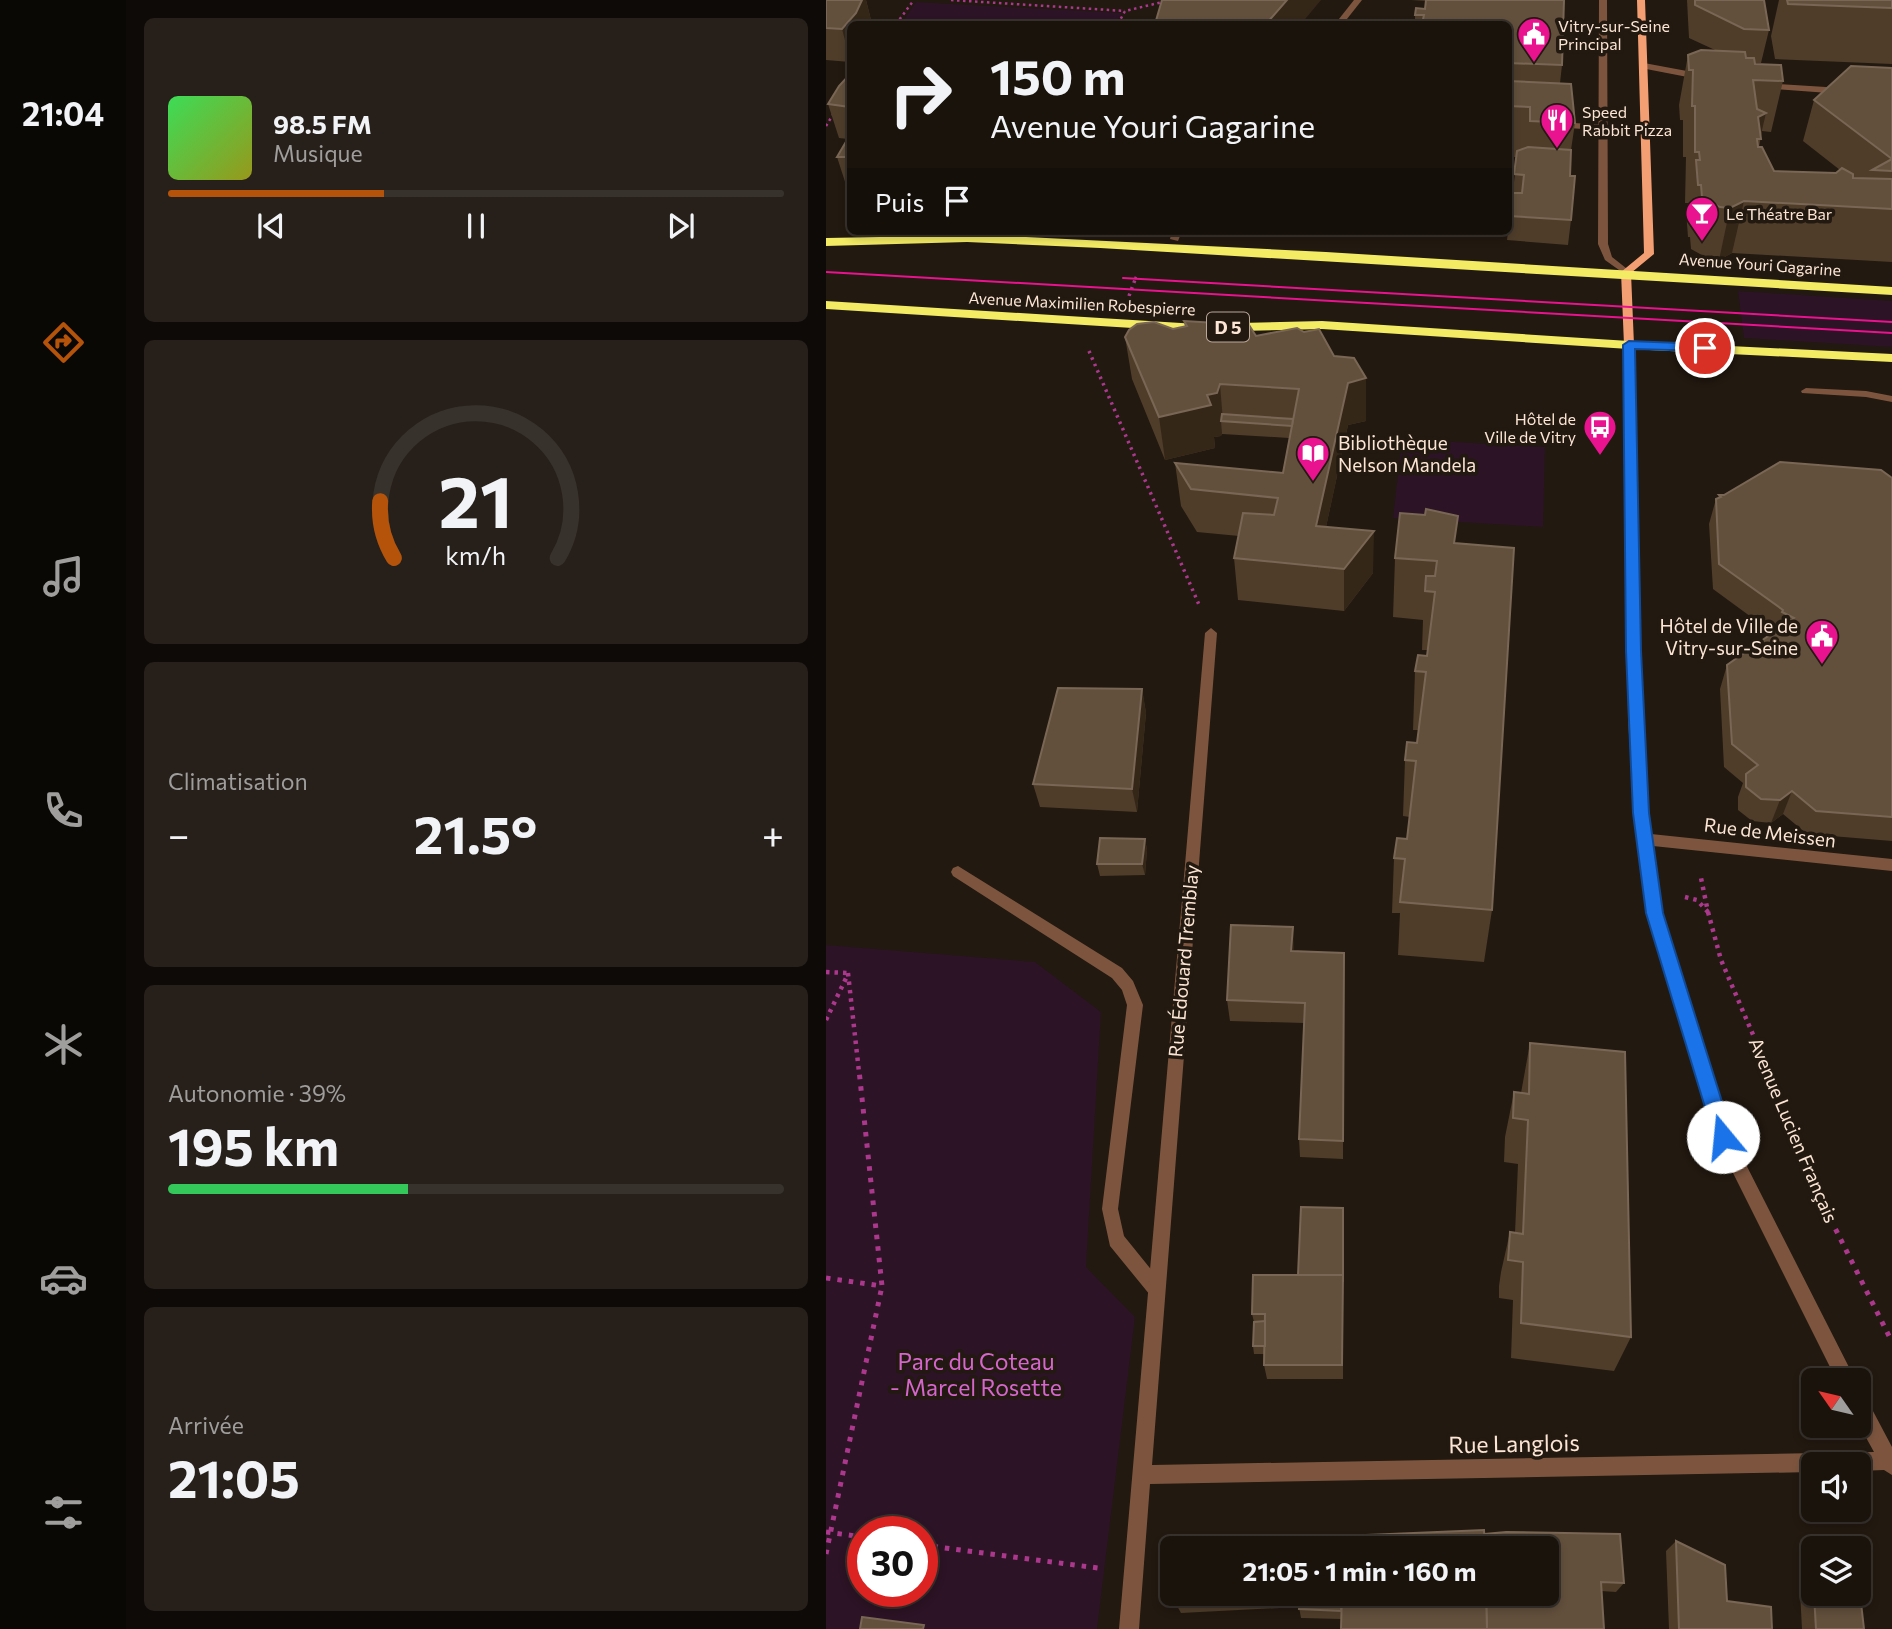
<!DOCTYPE html>
<html lang="fr">
<head>
<meta charset="utf-8">
<style>
  body { margin:0; font-family:Commissioner,sans-serif; background:#27201a; color:#f1f3f6; height:100vh; display:flex; flex-direction:column; font-size:26px; white-space:nowrap }
  * { box-sizing:border-box; margin:0 }
  p { font-size:23px; color:#9f9e9d }
  .icon { flex:none; width:38px; height:38px; fill:none; stroke:currentColor; stroke-width:2; stroke-linecap:round; stroke-linejoin:round }
  .map { position:relative; flex:1; overflow:hidden }
  .details { display:flex; flex-direction:column; gap:18px; padding:18px; background:#0e0a07; width:700px }
  .details>* { flex:none }
  .guide { position:absolute; left:21px; top:21px; width:665px; height:214px; border-radius:10px; box-shadow:0 4px 10px #0003,0 0 0 2px #38322d; background:#1a130c; color:#f1f3f6; overflow:hidden }
  .needle { width:46px; rotate:304deg }
  .tools { position:absolute; left:975px; top:1368px; display:grid; gap:14px }
  .tools a { display:grid; place-items:center; width:70px; height:70px; border-radius:10px; background:#1a130c; box-shadow:0 4px 10px #0003,0 0 0 2px #38322d; font-size:35px }
  .speed { position:absolute; left:21px; top:1516px; display:flex; gap:14px; font-size:35px; font-weight:700; text-align:center }
  .speed>* { display:grid; place-content:center; width:91px; height:91px; border-radius:50%; background:#1a130c; box-shadow:0 4px 10px #0003,0 0 0 2px #38322d; line-height:1 }
  .speed .limit { border:10px solid #d22; background:#fff; color:#111 }
  .pin { position:absolute; display:grid; place-items:center; width:60px; height:60px; color:#fff; margin:-30px; border:4px solid #fff; border-radius:50%; box-shadow:0 2px 7px #0007 }
  .me { position:absolute; width:77px; margin:-38px; rotate:343deg; stroke-linejoin:round; filter:drop-shadow(0 0 5px #0008) }
  .turn { display:flex; align-items:center; gap:24px; height:147px; padding:0 28px; font-size:32px }
  .turn .icon { width:91px; height:91px; stroke-width:2.5 }
  .turn b { display:block; font-size:49px; line-height:60px }
  .then { display:flex; align-items:center; height:66px; padding:0 28px; background:#0003; gap:14px; font-size:26px }
  .big { font-size:52px; font-weight:700; line-height:1.1 }
  .details .card { flex:1; display:flex; flex-direction:column; justify-content:center; gap:10px; min-width:0; padding:0 24px; border-radius:10px; background:#27201a }
  .details .dial { align-items:center; gap:0 }
  .dial svg { height:182px; overflow:visible; fill:none; stroke:#38322d; stroke-width:7; stroke-linecap:round; text-anchor:middle }
  .dial text { fill:#f1f3f6; stroke:none }
  .song { display:flex; align-items:center; gap:21px }
  .cover { width:84px; height:84px; border-radius:10px; background:linear-gradient(135deg,hsl(130 70% 55%),hsl(60 70% 35%)) }
  .played { height:7px; border-radius:4px; background:linear-gradient(90deg,#b45309 35%,#38322d 35%) }
  .keys { display:flex; justify-content:space-around; direction:ltr }
  .heat { display:flex; justify-content:space-between; align-items:center; font-size:38px; direction:ltr }
  .charge { height:10px; border-radius:5px; background:linear-gradient(90deg,#34c759 39%,#38322d 0) }
  .trip { position:absolute; left:334px; top:1536px; width:399px; height:70px; border-radius:10px; background:#1a130c; box-shadow:0 4px 10px #0003,0 0 0 2px #38322d; font-weight:700; line-height:70px; text-align:center }
  main { display:flex; flex:1; min-height:0 }
  .tabs { display:flex; flex-direction:column; width:126px; justify-content:space-around; align-items:center; background:#0a0805; color:#9f9e9d }
  .tabs .icon { width:49px; height:49px }
  .tabs .current { color:#b45309 }
  .tabs b { font-size:32px; color:#f1f3f6 }
  .map>svg:first-child { display:block }
</style>
</head>
<body>
<main>
<nav class="tabs">
<b>21:04</b>
<svg class="icon current" aria-label="directions" viewBox="0 0 24 24"><path d="M12 3l9 9-9 9-9-9zM9 14v-3h6M13 9l2 2-2 2"/></svg>
<svg class="icon" aria-label="music" viewBox="0 0 24 24"><path d="M9 18V5l10-2v13"/><circle cx="6" cy="18" r="3"/><circle cx="16" cy="16" r="3"/></svg>
<svg class="icon" aria-label="phone" viewBox="0 0 24 24"><path d="M5 4h4l2 5-3 2q2 4 5 5l2-3 5 2v4C11 20 4 13 5 4z"/></svg>
<svg class="icon" aria-label="climate" viewBox="0 0 24 24"><path d="M12 3v18M4 7l16 10M4 17L20 7"/></svg>
<svg class="icon" aria-label="car" viewBox="0 0 24 24"><path d="M5 17H2v-5l4-1 3-4h7l3 4 3 1v5h-3M9 17h6M6 11h13"/><circle cx="7" cy="17" r="2"/><circle cx="17" cy="17" r="2"/></svg>
<svg class="icon" aria-label="filters" viewBox="0 0 24 24"><path d="M4 7h16M4 17h16"/><circle cx="9" cy="7" r="2"/><circle cx="15" cy="17" r="2"/></svg>
</nav>
<section class="details">
<div class="card">
<div class="song"><i class="cover"></i><div><b>98.5 FM</b><p>Musique</p></div></div>
<div class="played"></div>
<div class="keys"><svg class="icon" aria-label="previous" viewBox="0 0 24 24"><path d="M18 5L8 12l10 7zM5 5v14"/></svg><svg class="icon" aria-label="pause" viewBox="0 0 24 24"><path d="M8 5v14M16 5v14"/></svg><svg class="icon" aria-label="next" viewBox="0 0 24 24"><path d="M6 5l10 7-10 7zM19 5v14"/></svg></div>
</div>
<div class="card dial"><svg viewBox="0 0 100 80">
<path d="M14 69A42 42 0 1 1 86 69"/>
<path d="M14 69A42 42 0 0 1 8 44" stroke="#b45309"/>
<text x="50" y="56" font-size="32" font-weight="700">21</text>
<text x="50" y="72" font-size="11">km/h</text>
</svg></div>
<div class="card"><p>Climatisation</p>
<div class="heat"><a>−</a><b class="big">21.5°</b><a>+</a></div>
</div>
<div class="card"><p>Autonomie · 39%</p><b class="big">195 km</b><div class="charge"></div></div>
<div class="card"><p>Arrivée</p><b class="big">21:05</b></div>
</section>
<div class="map">
<svg width="1066" height="1629" viewBox="0 0 1066 1629">
  <rect width="100%" height="100%" fill="#221910"/>
  <!-- green -->
  <g fill="#2c1325" fill-rule="evenodd">
    <polygon points="90,2 296,13 290,24 75,24"/>
    <polygon points="912,291 1066,301 1066,347 918,338"/>
    <polygon points="576,439 719,447 717,527 567,518"/>
    <path d="M0,945L209,962L275,1012L260,1267L309,1317L271,1629H0ZM37,1531H96V1591H37Z"/>
  </g>
  <g fill="none" stroke-linecap="round" stroke-linejoin="round">
    <!-- path-far3 -->
    <g stroke="#ac388e" stroke-width="2.5" stroke-dasharray="2.5 3.5" stroke-linecap="butt">
      <polyline points="125,0 299,11"/>
      <polyline points="70,24 88,0"/>
      <polyline points="292,24 299,11 345,0"/>
      <polyline points="0,126 8,113"/>
      <polyline points="309,279 311,274"/>
    </g>
    <!-- path-far2 -->
    <g stroke="#ac388e" stroke-width="3.5" stroke-dasharray="2.5 4.5" stroke-linecap="butt">
      <polyline points="303,296 310,277"/>
      <polyline points="263,351 374,607"/>
    </g>
    <!-- path-far1 -->
    <g stroke="#ac388e" stroke-width="4.5" stroke-dasharray="3.5 5" stroke-linecap="butt">
      <polyline points="859,897 871,900 882,912 875,878"/>
      <polyline points="882,912 895,960 943,1072"/>
      <polyline points="0,972 22,973"/>
      <polyline points="22,973 33,1072"/>
      <polyline points="0,1020 22,974"/>
    </g>
    <!-- path -->
    <g stroke="#ac388e" stroke-width="5" stroke-dasharray="4.5 7" stroke-linecap="butt">
      <polyline points="943,1070 998,1206 1066,1342"/>
      <polyline points="0,1278 56,1286 33,1070"/>
      <polyline points="0,1532 37,1537"/>
      <polyline points="96,1545 272,1568"/>
      <polyline points="0,1554 56,1286"/>
    </g>
    <!-- service -->
    <g fill="#7d553f" fill-rule="evenodd">
      <polygon points="773,0 781,0 782,244 786,257 805,272 800,275 779,260 772,244"/>
      <polygon points="980,388 1040,391 1066,396 1066,402 1040,397 976,393 975,391"/>
      <polygon points="132,866 296,968 307,981 317,1005 292,1209 298,1236 336,1283 339,1289 336,1295 330,1298 324,1295 284,1246 276,1209 301,1005 296,990 286,978 127,876 125,872 127,868"/>
    </g>
    <!-- pedestrian -->
    <polygon fill="#7d553f" fill-rule="evenodd" points="346,231 356,231 352,241 344,239"/>
    <!-- minor -->
    <g fill="#7d553f" fill-rule="evenodd">
      <polygon points="528,0 536,0 517,24 509,24"/>
      <polygon points="818,63 877,74 881,77 877,80 815,68 814,66"/>
      <polygon points="938,83 1016,88 1020,91 1016,94 935,88 934,86"/>
      <polygon points="729,122 821,127 825,130 821,133 726,127 725,125"/>
      <polygon points="803,342 808,345 816,719 825,834 1066,859 1066,871 827,846 836,913 905,1135 1030,1381 1011,1381 889,1137 822,913 808,813 802,719 798,345"/>
      <polygon points="385,628 391,633 326,1465 1048,1452 1032,1423 1032,1394 1039,1396 1066,1447 1066,1475 1058,1470 1032,1471 1032,1465 987,1465 987,1472 324,1484 313,1629 293,1629 379,633"/>
    </g>
    <!-- secondary -->
    <polygon fill="#f49f73" fill-rule="evenodd" points="811,0 819,0 828,254 805,273 808,345 803,348 798,345 795,272 818,253"/>
    <!-- primary -->
    <g fill="#f3eb64" fill-rule="evenodd">
      <polygon points="161,235 500,252 1066,287 1066,295 274,248 141,242 0,246 0,238"/>
      <polygon points="0,301 371,324 496,321 803,341 1066,354 1066,362 803,349 496,329 371,332 0,309"/>
    </g>
    <!-- tram -->
    <g stroke="#e9138f" stroke-width="2">
      <polyline points="0,272 1066,333"/>
      <polyline points="297,278 1066,322"/>
    </g>
  </g>
  <!-- wall -->
  <g fill="#4f3d2a">
    <polygon points="0,0 40,0 46,24 24,24 24,62 0,60"/>
    <polygon points="585,0 738,0 736,65 734,83 749,123 745,150 744,176 745,220 742,245 681,240 691,157 682,157 682,24 589,24 589,15 599,9 600,1"/>
    <polygon points="861,0 938,0 943,30 935,63 929,63 929,64 957,81 945,132 936,131 933,147 948,171 1010,173 1014,170 977,141 988,100 1066,68 1066,262 906,253 893,260 883,259 865,249 864,237 862,237 860,211 862,203 859,203 860,157 857,157 857,120 854,120 853,105 862,55 889,50 863,38"/>
    <polygon points="953,0 1066,0 1066,64 949,59 945,36"/>
    <polygon points="24,74 24,191 22,191 11,157 22,139 13,138 2,104"/>
    <polygon points="507,231 530,231 530,232"/>
    <polygon points="358,321 430,336 540,421 522,425 500,527 547,573 518,611 412,600 408,558 413,536 371,532 355,506 349,463 457,473 463,438 396,434 396,433 395,436 388,437 389,448 339,460 306,379 299,337 359,327"/>
    <polygon points="1066,478 1066,841 981,834 957,814 945,823 926,821 912,810 912,797 917,783 898,767 894,689 901,665 947,633 887,589 883,524 890,499 892,498 893,495"/>
    <polygon points="630,543 666,910 658,962 572,955 574,913 566,913 568,858 581,839 584,817 577,816 579,760 591,743 593,730 587,730 589,671 601,656 601,650 596,650 597,620 567,617 569,558"/>
    <polygon points="316,689 320,713 311,812 214,807 207,784"/>
    <polygon points="319,839 321,850 319,875 274,876 271,864"/>
    <polygon points="468,951 518,953 517,1159 474,1157 473,1139 478,1023 404,1021 401,1000"/>
    <polygon points="704,1043 805,1337 788,1371 685,1358 687,1300 673,1298 673,1286 675,1272 684,1232 689,1233 692,1164 678,1162 679,1137 688,1092 695,1093"/>
    <polygon points="517,1208 517,1379 441,1379 438,1365 438,1354 428,1354 427,1346 428,1322 426,1314 472,1275"/>
    <polygon points="659,1534 798,1583 790,1592 775,1591 515,1619 475,1618 473,1607 355,1613 350,1604 517,1540"/>
    <polygon points="850,1541 901,1601 946,1629 843,1629 840,1551"/>
    <polygon points="987,1582 987,1594 1032,1594 1038,1629 976,1629 974,1591"/>
  </g>
  <!-- shaded-wall -->
  <g fill="#352718">
    <polygon points="36,0 40,0 46,24 24,24 24,59 16,29"/>
    <polygon points="461,0 495,0 475,24 440,24"/>
    <polygon points="940,113 934,139 932,117"/>
    <polygon points="918,201 906,253 893,260 904,208"/>
    <polygon points="540,378 540,421 522,425 491,569 490,526 522,383"/>
    <polygon points="394,384 397,421 395,421 396,433 395,436 388,437 389,448 339,460 333,417 381,395"/>
    <polygon points="548,531 547,573 518,611 518,569"/>
    <polygon points="316,689 320,713 311,812 306,789"/>
    <polygon points="966,791 957,814 945,823 954,800"/>
    <polygon points="319,839 321,850 319,875 316,864"/>
    <polygon points="467,927 468,949 466,972 465,951"/>
  </g>
  <!-- building -->
  <g fill="#624f3c" stroke="#7a6654" stroke-width="2">
    <polygon points="0,0 36,0 30,13 16,29 0,28"/>
    <polygon points="336,0 461,0 440,24 329,24"/>
    <polygon points="600,0 738,0 736,65 682,63 682,24 596,24 598,15 589,15 590,8 599,9"/>
    <polygon points="869,0 938,0 943,30 918,29 869,5"/>
    <polygon points="961,0 1066,0 1066,8 962,4"/>
    <polygon points="875,50 919,52 920,58 928,58 929,64 955,65 957,81 927,80 931,109 940,113 932,117 935,139 931,139 932,147 936,147 948,171 1010,173 1016,168 1027,174 1027,178 1066,179 1066,209 918,201 904,208 894,207 876,197 875,185 872,185 870,160 874,160 873,152 869,152 869,106 866,106 867,70 863,70 862,55"/>
    <polygon points="1025,66 1066,68 1066,171 1046,170 1066,159 988,100"/>
    <polygon points="24,74 24,107 2,104 13,86"/>
    <polygon points="682,81 745,84 749,123 704,121 704,107 682,106"/>
    <polygon points="24,135 24,157 11,157"/>
    <polygon points="702,147 745,150 744,176 749,176 745,220 683,216 686,193 696,193 698,175 688,174 691,151"/>
    <polygon points="358,321 423,325 430,336 471,328 478,332 493,329 508,356 528,358 540,378 522,383 490,526 548,531 518,569 408,558 417,513 448,515 452,498 365,489 349,463 457,473 473,389 394,384 391,393 381,395 385,405 333,417 299,337 303,330 311,324 328,322 347,329 361,326"/>
    <polygon points="396,414 467,419 466,426 395,421"/>
    <polygon points="954,462 1055,470 1066,478 1066,817 990,811 966,791 954,800 935,799 920,787 920,774 932,765 906,744 901,665 968,618 956,612 957,610 893,564 890,499 895,497 893,495 898,495"/>
    <polygon points="600,509 632,516 628,543 688,548 666,910 574,902 579,859 568,858 571,838 581,839 590,761 579,760 581,742 591,743 600,672 589,671 592,655 601,656 609,592 599,591 600,576 609,576 611,561 569,558 574,513 599,515"/>
    <polygon points="232,688 316,689 306,789 207,784"/>
    <polygon points="274,838 319,839 316,864 271,864"/>
    <polygon points="405,925 467,927 465,951 518,953 517,1141 473,1139 479,1003 401,1000"/>
    <polygon points="704,1043 799,1052 805,1337 695,1323 697,1262 682,1260 683,1247 684,1232 697,1234 702,1120 687,1118 688,1092 703,1094"/>
    <polygon points="475,1207 517,1208 517,1282 517,1275 472,1275"/>
    <polygon points="427,1275 517,1275 516,1365 438,1365 439,1314 426,1314"/>
    <polygon points="439,1321 439,1346 427,1346 428,1322"/>
    <polygon points="658,1530 659,1549 517,1549 517,1536"/>
    <polygon points="680,1532 794,1534 798,1583 775,1582 778,1629 661,1629 660,1594 721,1594 721,1549 659,1549 659,1534"/>
    <polygon points="517,1540 517,1549 354,1549 354,1546"/>
    <polygon points="850,1541 899,1565 901,1601 945,1607 946,1629 853,1629"/>
    <polygon points="350,1594 516,1594 515,1611 473,1609 474,1599 350,1604"/>
    <polygon points="516,1594 660,1594 661,1629 515,1629"/>
    <polygon points="988,1594 1034,1594 1038,1629 990,1629"/>
    <polygon points="36,1617 98,1625 97,1629 34,1629"/>
  </g>
  <!-- route -->
  <polygon fill="#1a73e8" stroke="#114b97" stroke-width="2" points="803,341 879,344 885,348 879,351 809,349 815,651 823,813 837,913 907,1137 904,1143 897,1146 891,1143 888,1137 820,913 807,813 800,651 797,345"/>
  <!-- icons -->
  <defs>
    <symbol id="civic-pin" viewBox="-11 -11 22 30"><path d="M0 17L-7.5 6A9.5 9.5 0 1 1 7.5 6Z" fill="#e9138f" stroke="#221910"/><path d="M-.6-6.5H3V-4.5H.6V-3L4-1V1h2V6H-6V1h2V-1L-.6-3ZM-1.2 2.5V6h2.4V2.5Z" fill="#fff"/></symbol>
    <symbol id="restaurant-pin" viewBox="-11 -11 22 30"><path d="M0 17L-7.5 6A9.5 9.5 0 1 1 7.5 6Z" fill="#e9138f" stroke="#221910"/><path d="M-5-6h1v4h1v-4h1v4h1v-4h1v5L-1.5 .5V6h-2V.5L-5-1ZM5-6V6H3V1.5H1.5Q1.5-4 5-6Z" fill="#fff"/></symbol>
    <symbol id="bar-pin" viewBox="-11 -11 22 30"><path d="M0 17L-7.5 6A9.5 9.5 0 1 1 7.5 6Z" fill="#e9138f" stroke="#221910"/><path d="M-6-5H6L.8 .8V4.5H3.5V6h-7V4.5H-.8V.8Z" fill="#fff"/></symbol>
    <symbol id="bus-pin" viewBox="-11 -11 22 30"><path d="M0 17L-7.5 6A9.5 9.5 0 1 1 7.5 6Z" fill="#e9138f" stroke="#221910"/><path d="M-5-6H5V4H4V6H2V4H-2V6H-4V4H-5ZM-3.5-4V0h7V-4ZM-3.5 1.2v1.5H-2V1.2ZM2 1.2v1.5H3.5V1.2Z" fill="#fff"/></symbol>
    <symbol id="library-pin" viewBox="-11 -11 22 30"><path d="M0 17L-7.5 6A9.5 9.5 0 1 1 7.5 6Z" fill="#e9138f" stroke="#221910"/><path d="M-6-4Q-3-5.5-.7-3.5V5Q-3 3-6 4ZM6-4Q3-5.5 .7-3.5V5Q3 3 6 4Z" fill="#fff"/></symbol>
  </defs>
  <g fill-rule="evenodd">
    <use href="#civic-pin" x="689" y="15" width="38" height="52"/>
    <use href="#restaurant-pin" x="712" y="101" width="38" height="52"/>
    <use href="#bar-pin" x="857" y="194" width="38" height="52"/>
    <use href="#bus-pin" x="755" y="408" width="38" height="52"/>
    <use href="#library-pin" x="468" y="434" width="38" height="52"/>
    <use href="#civic-pin" x="977" y="617" width="38" height="52"/>
  </g>
  <g text-anchor="middle" dominant-baseline="central" stroke-width="7" stroke-linejoin="round" paint-order="stroke">
    <!-- far-poi labels -->
    <g font-size="16" fill="#fce5d4" stroke="#221910" text-anchor="start">
      <text x="732" y="25">Vitry-sur-Seine<tspan x="732" dy="18">Principal</tspan></text>
      <text x="756" y="111">Speed<tspan x="756" dy="18">Rabbit Pizza</tspan></text>
      <text x="900" y="213">Le Théatre Bar</text>
      <text x="750" y="418" text-anchor="end">Hôtel de<tspan x="750" dy="18">Ville de Vitry</tspan></text>
    </g>
    <!-- far-street labels -->
    <g font-size="16" fill="#fce5d4" stroke="#221910">
      <text transform="translate(934 264) rotate(4)">Avenue Youri Gagarine</text>
      <text transform="translate(256 303) rotate(3)">Avenue Maximilien Robespierre</text>
    </g>
    <!-- shield labels -->
    <rect fill="#221910" stroke="#bba899" stroke-width="2" x="381" y="312.5" width="42" height="29" rx="5"/>
    <g font-size="18" font-weight="bold" fill="#fce5d4">
      <text x="402" y="327">D 5</text>
    </g>
    <!-- poi labels -->
    <g font-size="19" fill="#fce5d4" stroke="#221910" text-anchor="start">
      <text x="512" y="442">Bibliothèque<tspan x="512" dy="22">Nelson Mandela</tspan></text>
      <text x="972" y="625" text-anchor="end">Hôtel de Ville de<tspan x="972" dy="22">Vitry-sur-Seine</tspan></text>
    </g>
    <!-- street labels -->
    <g font-size="19" fill="#fce5d4" stroke="#221910">
      <text transform="translate(944 832) rotate(7)">Rue de Meissen</text>
      <text transform="translate(357 961) rotate(-85)">Rue Édouard Tremblay</text>
      <text transform="translate(968 1130) rotate(67)">Avenue Lucien Français</text>
    </g>
    <!-- near-park labels -->
    <g font-size="23" fill="#d666ce" stroke="#221910">
      <text x="150" y="1361">Parc du Coteau<tspan x="150" dy="26">- Marcel Rosette</tspan></text>
    </g>
    <!-- near-street labels -->
    <g font-size="23" fill="#fce5d4" stroke="#221910">
      <text transform="translate(688 1443) rotate(-1)">Rue Langlois</text>
    </g>
  </g>
</svg>
<div class="tools">
<a><svg class="needle" viewBox="-14 -14 28 28"><path d="M0-13l5 13h-10z" fill="#e53935"/><path d="M0 13l5-13h-10z" fill="#9f9e9d"/></svg></a>
<a><svg class="icon" aria-label="sound" viewBox="0 0 24 24"><path d="M4 9h4l5-4v14l-5-4H4zM17 9q2 3 0 6"/></svg></a>
<a><svg class="icon" aria-label="layers" viewBox="0 0 24 24"><path d="M12 4l9 5-9 5-9-5zM3 14l9 5 9-5"/></svg></a>
</div>
<div class="speed"><div class="limit">30</div></div>
<div class="pin" style="left:879px;top:348px;background:#d93025"><svg class="icon" aria-label="arrive" viewBox="0 0 24 24"><path d="M6 21V4h12l-3 4 3 4H6"/></svg></div>
<svg class="me" style="left:897px;top:1137px" viewBox="-20 -20 40 40"><circle r="19" fill="#fff"/><path d="M0-13L10 11 0 6-10 11z" fill="#1a73e8"/></svg>
<div class="trip">21:05 · 1 min · 160 m</div>
<div class="guide">
<div class="turn"><svg class="icon" aria-label="right" viewBox="0 0 24 24"><path d="M7 20v-9h11M14 6l5 5-5 5"/></svg><div><b>150 m</b>Avenue Youri Gagarine</div></div>
<div class="then">Puis<svg class="icon" aria-label="arrive" viewBox="0 0 24 24"><path d="M6 21V4h12l-3 4 3 4H6"/></svg></div>
</div>
</div>
</main>
</body>
</html>
